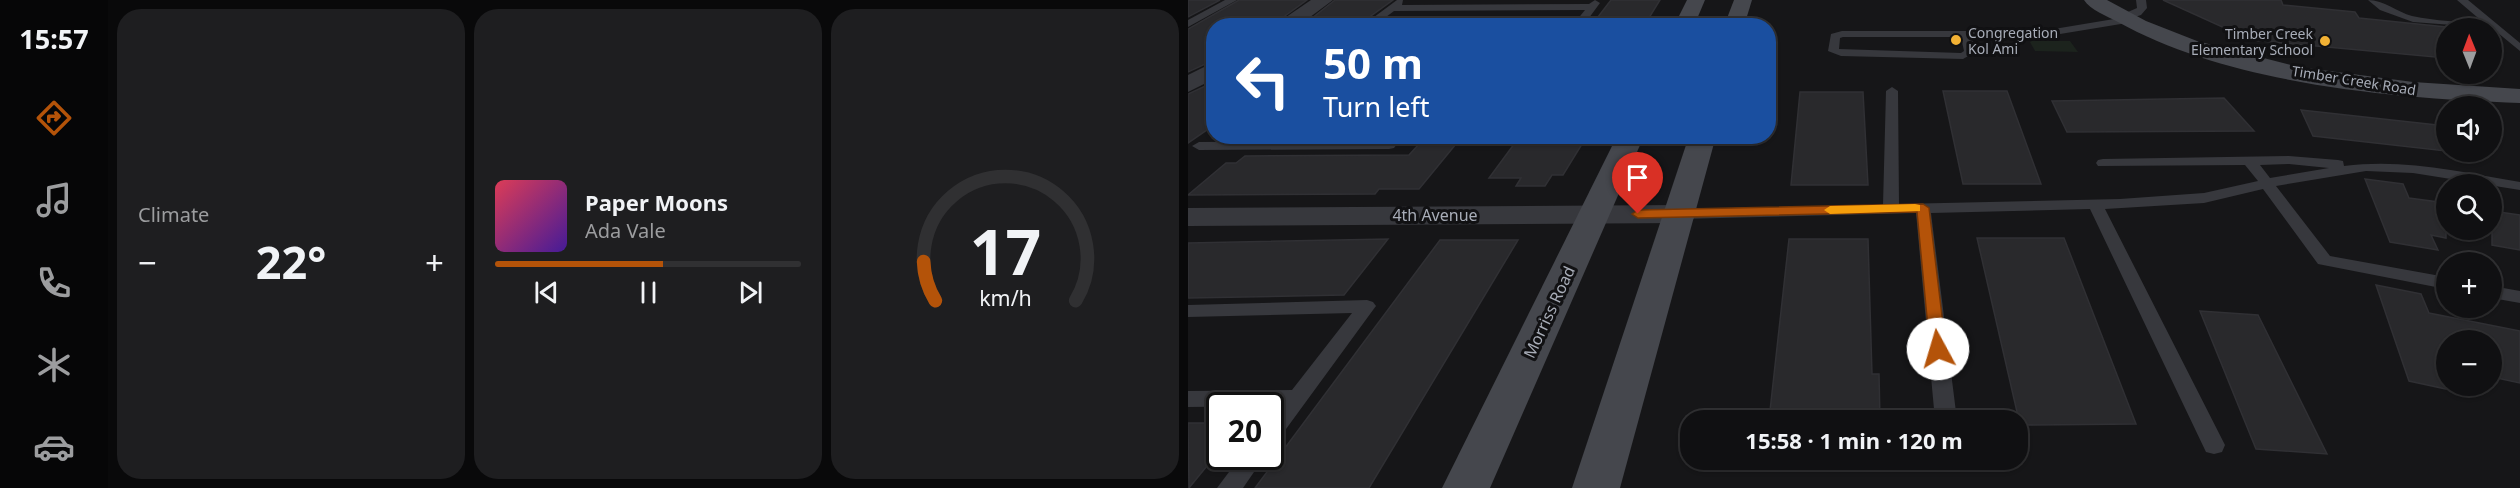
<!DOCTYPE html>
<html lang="en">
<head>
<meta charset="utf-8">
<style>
  body { margin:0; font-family:"Noto Sans",sans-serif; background:#1e1e20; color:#f1f3f6; height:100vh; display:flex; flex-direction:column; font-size:22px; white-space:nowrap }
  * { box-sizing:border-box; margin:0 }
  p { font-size:20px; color:#9c9d9f }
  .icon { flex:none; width:33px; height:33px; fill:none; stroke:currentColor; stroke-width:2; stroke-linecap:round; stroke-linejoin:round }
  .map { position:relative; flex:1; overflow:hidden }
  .panel { display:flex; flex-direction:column; gap:9px; padding:9px; background:#09090a; width:1080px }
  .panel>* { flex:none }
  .banner { position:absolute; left:18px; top:18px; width:570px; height:126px; border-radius:24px; box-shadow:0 2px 4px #0004,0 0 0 2px #303032; background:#1a4fa0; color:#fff; overflow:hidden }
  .needle { width:39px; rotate:359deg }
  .buttons { position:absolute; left:1248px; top:18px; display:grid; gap:12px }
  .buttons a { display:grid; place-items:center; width:66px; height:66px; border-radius:50%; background:#101012; box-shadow:0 2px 4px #0004,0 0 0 2px #303032; font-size:30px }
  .speed { position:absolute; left:18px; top:392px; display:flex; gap:12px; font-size:30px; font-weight:700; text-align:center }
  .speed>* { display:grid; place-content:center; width:78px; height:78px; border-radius:50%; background:#101012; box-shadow:0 2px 4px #0004,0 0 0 2px #303032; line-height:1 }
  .speed .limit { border:3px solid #111; border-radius:9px; background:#fff; color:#111 }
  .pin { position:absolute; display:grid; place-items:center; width:51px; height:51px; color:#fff; margin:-62px -26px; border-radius:50% 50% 50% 0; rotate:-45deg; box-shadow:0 0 6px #0007 }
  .pin .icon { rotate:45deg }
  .me { position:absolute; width:66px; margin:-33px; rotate:354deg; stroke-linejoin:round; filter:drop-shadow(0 0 4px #0008) }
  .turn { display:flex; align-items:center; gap:21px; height:126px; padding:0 18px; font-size:27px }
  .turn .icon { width:78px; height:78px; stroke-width:2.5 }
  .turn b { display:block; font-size:42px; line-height:51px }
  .big { font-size:45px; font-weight:700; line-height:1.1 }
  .panel .card { flex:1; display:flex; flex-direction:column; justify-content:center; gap:9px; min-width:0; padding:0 21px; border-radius:24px; background:#1e1e20 }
  .panel .dial { align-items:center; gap:0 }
  .dial svg { height:156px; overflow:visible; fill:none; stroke:#303032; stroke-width:7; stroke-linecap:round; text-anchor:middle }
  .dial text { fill:#f1f3f6; stroke:none }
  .song { display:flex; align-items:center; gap:18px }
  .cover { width:72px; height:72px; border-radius:9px; background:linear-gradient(135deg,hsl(350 70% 55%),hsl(260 70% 35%)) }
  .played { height:6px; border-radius:3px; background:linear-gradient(90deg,#b45309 55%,#303032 55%) }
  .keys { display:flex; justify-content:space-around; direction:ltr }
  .heat { display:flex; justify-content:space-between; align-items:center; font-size:33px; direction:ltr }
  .panel .tiles { flex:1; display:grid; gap:9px; grid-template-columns:repeat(3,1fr) }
  .trip { position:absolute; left:492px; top:410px; width:348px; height:60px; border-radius:24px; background:#101012; box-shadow:0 2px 4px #0004,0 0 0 2px #303032; font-weight:700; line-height:60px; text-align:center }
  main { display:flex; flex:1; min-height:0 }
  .menu { display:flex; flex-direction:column; width:108px; justify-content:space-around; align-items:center; background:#060607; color:#9c9d9f }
  .menu .icon { width:42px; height:42px }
  .menu .selected { color:#b45309 }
  .menu b { font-size:27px; color:#f1f3f6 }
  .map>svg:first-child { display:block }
</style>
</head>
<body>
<main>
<nav class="menu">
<b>15:57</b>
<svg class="icon selected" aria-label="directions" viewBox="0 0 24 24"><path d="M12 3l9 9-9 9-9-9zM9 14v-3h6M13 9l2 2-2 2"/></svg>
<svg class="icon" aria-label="music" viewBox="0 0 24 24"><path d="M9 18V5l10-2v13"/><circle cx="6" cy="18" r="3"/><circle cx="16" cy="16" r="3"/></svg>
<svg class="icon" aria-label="phone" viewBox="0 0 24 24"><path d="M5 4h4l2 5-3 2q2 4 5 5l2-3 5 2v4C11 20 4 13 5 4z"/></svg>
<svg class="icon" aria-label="climate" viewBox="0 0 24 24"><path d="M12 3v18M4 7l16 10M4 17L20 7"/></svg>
<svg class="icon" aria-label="car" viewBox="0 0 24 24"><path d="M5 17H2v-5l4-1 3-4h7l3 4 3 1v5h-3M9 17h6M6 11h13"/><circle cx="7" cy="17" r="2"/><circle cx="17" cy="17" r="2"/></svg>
</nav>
<section class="panel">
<div class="tiles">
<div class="card"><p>Climate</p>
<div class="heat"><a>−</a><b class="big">22°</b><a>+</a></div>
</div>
<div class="card">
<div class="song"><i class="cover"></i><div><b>Paper Moons</b><p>Ada Vale</p></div></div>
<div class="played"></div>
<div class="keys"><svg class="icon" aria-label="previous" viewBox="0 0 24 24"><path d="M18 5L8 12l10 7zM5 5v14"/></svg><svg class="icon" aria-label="pause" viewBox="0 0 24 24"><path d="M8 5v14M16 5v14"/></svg><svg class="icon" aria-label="next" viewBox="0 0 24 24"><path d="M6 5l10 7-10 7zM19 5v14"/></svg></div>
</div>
<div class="card dial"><svg viewBox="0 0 100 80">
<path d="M14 69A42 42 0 1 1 86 69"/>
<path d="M14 69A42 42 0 0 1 8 49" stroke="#b45309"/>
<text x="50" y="56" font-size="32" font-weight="700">17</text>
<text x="50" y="72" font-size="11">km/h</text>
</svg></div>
</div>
</section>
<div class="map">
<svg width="1332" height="488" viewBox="0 0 1332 488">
  <rect width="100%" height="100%" fill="#161618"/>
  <!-- green -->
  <polygon fill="#1c231d" points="844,41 882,41 890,52 847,51 842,42"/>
  <!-- building -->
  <g fill="#29292c" stroke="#303034" stroke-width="1.5">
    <polygon points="0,0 32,0 0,17"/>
    <polygon points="51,0 119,0 83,26 26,26 26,60 0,72 0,29"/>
    <polygon points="147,0 205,0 169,26 114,26"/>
    <polygon points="423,0 472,0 456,26 403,26"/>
    <polygon points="975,0 1093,0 1095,5 1167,12 1171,18 1258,27 1258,58 1041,38 1039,29"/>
    <polygon points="26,82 26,125 0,143 0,94"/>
    <polygon points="755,91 819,91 853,184 775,184"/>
    <polygon points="612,92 675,92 680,185 603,185"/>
    <polygon points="1036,98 1066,131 879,132 864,101"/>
    <polygon points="1113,110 1258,126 1258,151 1125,136"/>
    <polygon points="332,136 399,136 375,175 364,175 357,186 328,186 333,178 301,178"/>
    <polygon points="231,144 268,144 231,189 191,189 187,194 0,195 38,163 48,163 57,156 221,155"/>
    <polygon points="1177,179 1215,184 1221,198 1258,203 1258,238 1243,235 1250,250 1202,242"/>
    <polygon points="1304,211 1332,215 1332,250 1304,245"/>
    <polygon points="789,238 876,238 948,424 832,425"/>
    <polygon points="200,239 156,295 0,298 0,243"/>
    <polygon points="601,239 680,239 684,374 691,374 692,420 581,420"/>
    <polygon points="252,240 330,240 181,488 67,488"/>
    <polygon points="1188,285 1233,294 1241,313 1332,331 1332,383 1304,377 1304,340 1258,340 1258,389 1221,381"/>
    <polygon points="1012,311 1070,315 1139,454 1068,449"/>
    <polygon points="0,423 32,423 32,450 1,488"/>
  </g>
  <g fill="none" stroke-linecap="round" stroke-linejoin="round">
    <!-- lane -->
    <g fill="#37383d" fill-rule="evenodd">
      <polygon points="37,0 49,0 0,27 0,20"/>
      <polygon points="209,0 215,0 214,5 401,4 407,0 412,3 395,26 384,26 397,10 206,11 186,26 174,26"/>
      <path d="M948,0H958L959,8L953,15L944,18L945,22L866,35L784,37L787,52L775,59L653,56L640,51L643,34L654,31H832L866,29L932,18L933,15L949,8ZM773,37L776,51L773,53L651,49L652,38L655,37Z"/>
      <path d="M1180,0C1196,0 1209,12 1224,16C1248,21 1272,22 1296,23L1269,0H1280L1332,43V51L1304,28L1225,22L1192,10Z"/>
      <path d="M704,87L710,91L711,204L932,199L1016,193L1070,181L1057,165L910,166L908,163L910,160L915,159L1101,156L1150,160L1155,161L1156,166C1215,158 1274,172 1332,182V190L1225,173L1178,171L1088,186L1142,256L1258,277V289L1130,264L1075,189L1016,203L917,209L1037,445L1034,452L1026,454L1018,452L902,209L743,213L769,420H747L728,213L493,219L485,214L493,209L695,205L698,91ZM1101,164L1141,168L1082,178L1072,165Z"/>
      <polygon points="201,136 215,136 206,148 201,149 11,150 4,146 11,142 197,141"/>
      <polygon points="1304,286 1332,291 1332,303 1304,298"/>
      <polygon points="179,300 185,302 188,306 185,310 90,440 82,443 82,417 91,406 0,407 0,391 104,390 164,313 0,317 0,305"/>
      <polygon points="53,456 77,456 55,488 29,488"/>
    </g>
    <!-- street -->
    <g fill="#37383d" fill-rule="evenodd">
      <polygon points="123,0 145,0 110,26 85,26"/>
      <polygon points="26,62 26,79 0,92 0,75"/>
      <polygon points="493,205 504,207 509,214 504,221 493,223 0,226 0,208"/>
    </g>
    <!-- secondary -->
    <g fill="#45474d" fill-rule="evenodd">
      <polygon points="499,0 517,0 506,26 486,26"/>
      <polygon points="546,0 564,0 556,26 536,26"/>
      <path d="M896,0H919L958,21L1009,41L1111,67L1225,82L1332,89V103C1204,98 1044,85 930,22C919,16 902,10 896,0Z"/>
      <polygon points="429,136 456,136 302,488 254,488"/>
      <polygon points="501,136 528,136 432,488 384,488"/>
    </g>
  </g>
  <!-- route -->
  <polygon fill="#b45309" stroke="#753606" stroke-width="1.5" points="735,204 741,208 758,349 750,355 742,349 729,212 450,218 444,214 450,210"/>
  <!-- slow -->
  <polygon fill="#f59e0b" points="727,204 732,205 732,211 642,214 636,210 642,206"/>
  <!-- markers -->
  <g fill="#f2b134" stroke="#111113" stroke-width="2">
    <circle cx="768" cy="40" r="6"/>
    <circle cx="1137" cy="41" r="6"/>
  </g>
  <g text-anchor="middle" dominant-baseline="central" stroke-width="6" stroke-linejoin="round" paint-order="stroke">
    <!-- far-poi labels -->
    <g font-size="14" fill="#a8adb8" stroke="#111113" text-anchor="start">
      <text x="780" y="32">Congregation<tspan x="780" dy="16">Kol Ami</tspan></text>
      <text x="1125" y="33" text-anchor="end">Timber Creek<tspan x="1125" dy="16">Elementary School</tspan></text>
    </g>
    <!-- far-street labels -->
    <g font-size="14" fill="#a8adb8" stroke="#111113">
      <text transform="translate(1166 80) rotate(9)">Timber Creek Road</text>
    </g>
    <!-- street labels -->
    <g font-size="16" fill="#a8adb8" stroke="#111113">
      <text x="247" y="215">4th Avenue</text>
      <text transform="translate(361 312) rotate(-65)">Morriss Road</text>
    </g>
  </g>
</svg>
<div class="buttons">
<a><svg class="needle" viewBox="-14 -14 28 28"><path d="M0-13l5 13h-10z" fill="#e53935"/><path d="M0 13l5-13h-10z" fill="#9c9d9f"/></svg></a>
<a><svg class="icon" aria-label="sound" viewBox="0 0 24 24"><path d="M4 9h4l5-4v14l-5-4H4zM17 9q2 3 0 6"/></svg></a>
<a><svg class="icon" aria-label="search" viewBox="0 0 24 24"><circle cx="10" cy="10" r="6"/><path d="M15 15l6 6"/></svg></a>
<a>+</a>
<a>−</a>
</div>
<div class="speed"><div class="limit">20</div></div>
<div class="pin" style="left:450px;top:214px;background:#d93025"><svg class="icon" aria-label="arrive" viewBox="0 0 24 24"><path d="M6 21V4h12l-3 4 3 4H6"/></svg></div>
<svg class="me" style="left:750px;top:349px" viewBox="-20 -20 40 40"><circle r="19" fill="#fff"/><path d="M0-13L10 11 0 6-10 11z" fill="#b45309"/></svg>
<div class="trip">15:58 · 1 min · 120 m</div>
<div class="banner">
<div class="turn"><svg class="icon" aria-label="left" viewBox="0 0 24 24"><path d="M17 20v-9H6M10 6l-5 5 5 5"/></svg><div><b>50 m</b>Turn left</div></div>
</div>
</div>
</main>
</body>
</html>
